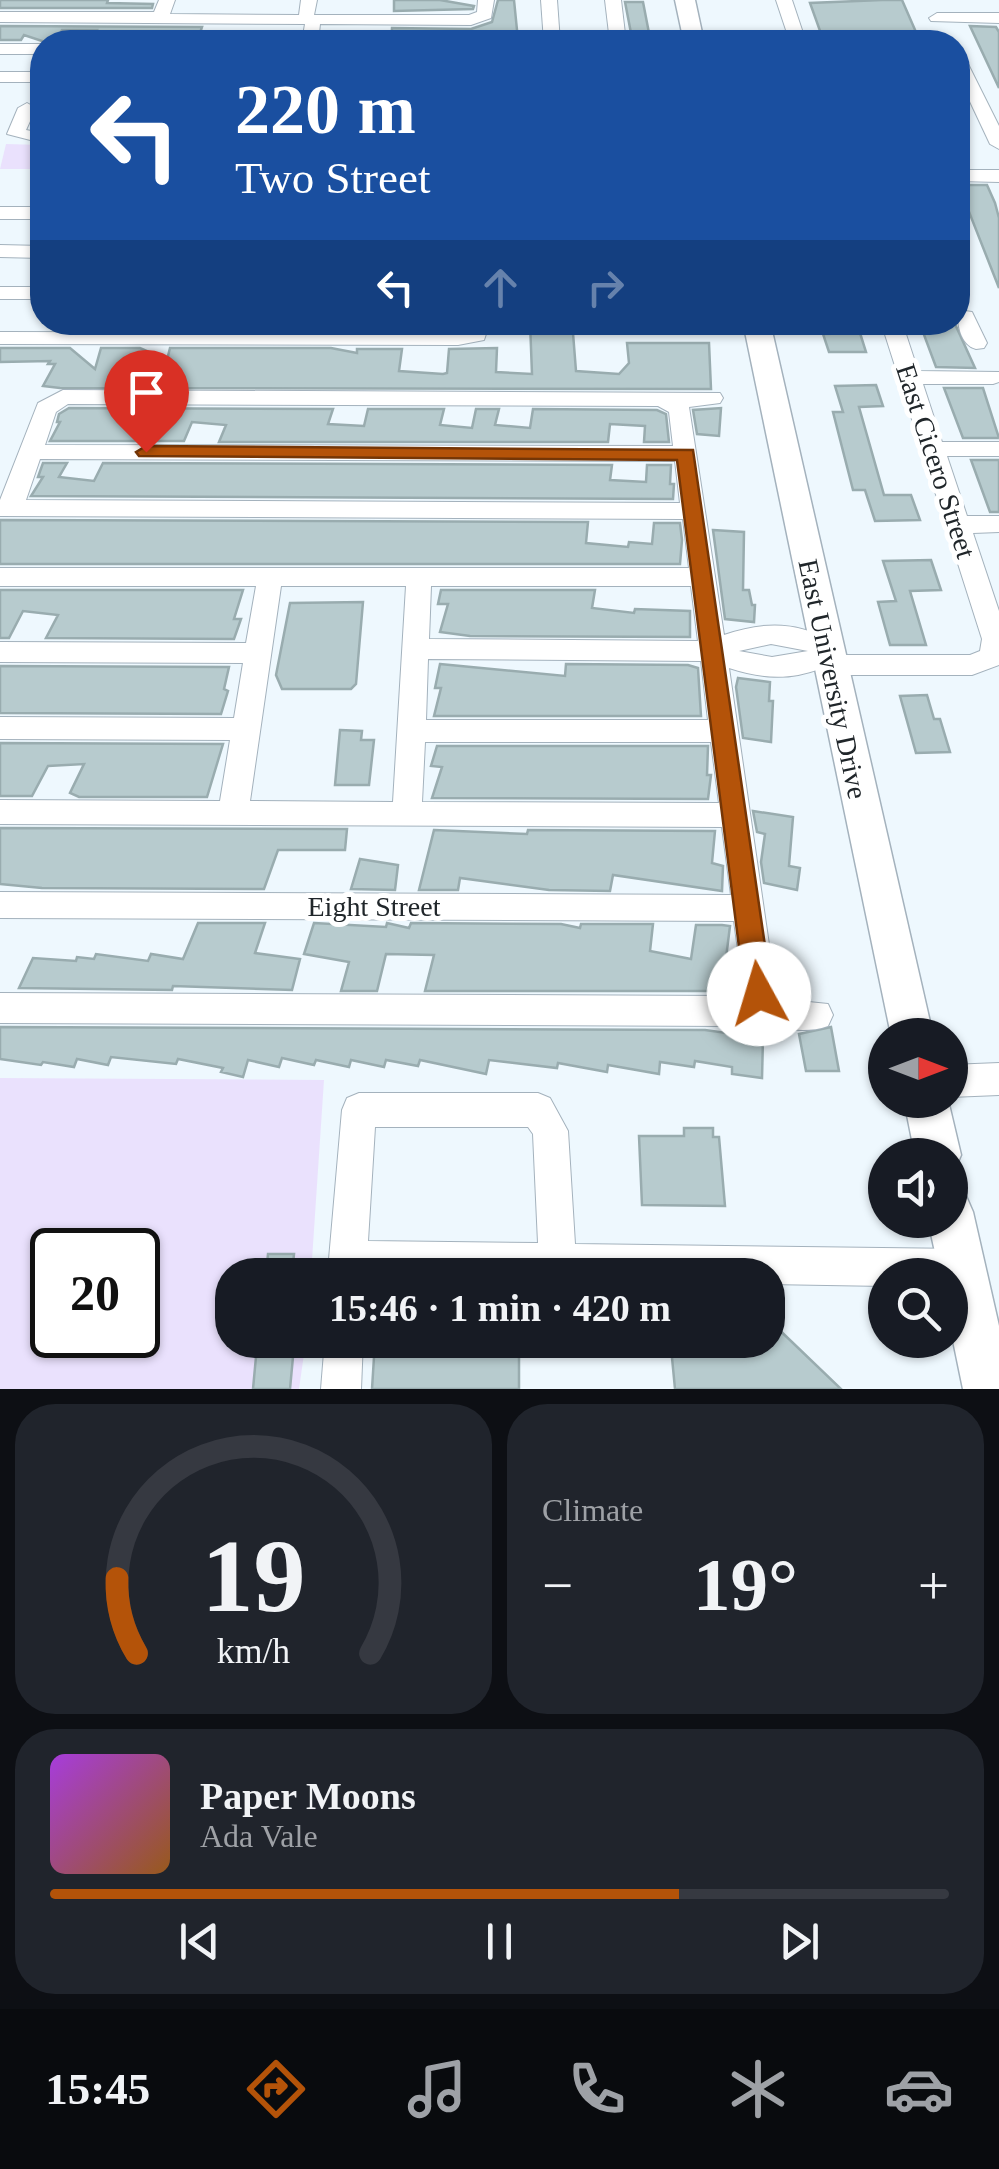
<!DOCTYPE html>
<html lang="en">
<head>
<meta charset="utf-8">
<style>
  body { margin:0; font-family:Georgia,serif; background:#20242c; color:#f1f3f6; height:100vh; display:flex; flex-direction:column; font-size:38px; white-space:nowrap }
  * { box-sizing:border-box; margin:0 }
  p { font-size:32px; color:#9ea1a6 }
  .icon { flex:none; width:55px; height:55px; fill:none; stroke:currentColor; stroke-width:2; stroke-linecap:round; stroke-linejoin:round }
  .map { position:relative; height:1389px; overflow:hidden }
  .details { display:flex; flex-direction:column; gap:15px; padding:15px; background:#0d0f14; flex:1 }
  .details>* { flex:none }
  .guide { position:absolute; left:30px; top:30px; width:940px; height:305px; border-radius:40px; box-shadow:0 2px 8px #0004; background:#1a4fa0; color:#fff; overflow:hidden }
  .needle { width:65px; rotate:90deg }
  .tools { position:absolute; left:868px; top:1018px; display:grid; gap:20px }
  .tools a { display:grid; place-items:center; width:100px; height:100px; border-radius:50%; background:#171b24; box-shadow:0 2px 8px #0004; font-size:50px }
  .speed { position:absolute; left:30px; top:1228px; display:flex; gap:20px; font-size:50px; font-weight:700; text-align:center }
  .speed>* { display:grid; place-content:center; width:130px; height:130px; border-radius:50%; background:#171b24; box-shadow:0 2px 8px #0004; line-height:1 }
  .speed .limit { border:5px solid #111; border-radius:15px; background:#fff; color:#111 }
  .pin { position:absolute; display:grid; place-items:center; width:85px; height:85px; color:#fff; margin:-102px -42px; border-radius:50% 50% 50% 0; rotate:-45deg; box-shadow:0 0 10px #0007 }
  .pin .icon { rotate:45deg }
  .me { position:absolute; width:110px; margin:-55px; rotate:354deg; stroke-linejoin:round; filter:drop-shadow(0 0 8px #0008) }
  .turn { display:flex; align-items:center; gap:35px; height:210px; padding:0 40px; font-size:45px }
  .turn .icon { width:130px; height:130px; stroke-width:2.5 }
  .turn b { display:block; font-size:70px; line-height:85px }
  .lanes { display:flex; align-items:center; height:95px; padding:0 40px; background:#0003; justify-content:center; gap:50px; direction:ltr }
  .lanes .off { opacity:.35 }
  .big { font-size:75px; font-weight:600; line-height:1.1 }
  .details .widget { flex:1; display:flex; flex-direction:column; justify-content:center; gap:15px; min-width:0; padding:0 35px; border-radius:40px; background:#20242c }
  .details .dial { align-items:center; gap:0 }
  .dial svg { height:260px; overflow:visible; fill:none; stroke:#363941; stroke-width:7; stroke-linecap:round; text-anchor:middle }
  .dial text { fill:#f1f3f6; stroke:none }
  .song { display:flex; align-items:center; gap:30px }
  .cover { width:120px; height:120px; border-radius:15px; background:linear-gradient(135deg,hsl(280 70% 55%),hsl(30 70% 35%)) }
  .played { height:10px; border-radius:5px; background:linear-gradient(90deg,#b45309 70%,#363941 70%) }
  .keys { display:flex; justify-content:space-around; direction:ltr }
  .heat { display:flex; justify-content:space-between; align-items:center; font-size:55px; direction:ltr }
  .details .tiles { flex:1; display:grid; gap:15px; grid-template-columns:1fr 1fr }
  .widget:last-child { grid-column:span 2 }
  .trip { position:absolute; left:215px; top:1258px; width:570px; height:100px; border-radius:40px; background:#171b24; box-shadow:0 2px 8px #0004; font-weight:600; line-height:100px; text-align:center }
  .dock { display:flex; height:160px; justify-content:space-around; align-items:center; background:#090b0e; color:#9ea1a6 }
  .dock .icon { width:70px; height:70px }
  .dock .active { color:#b45309 }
  .dock b { font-size:45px; color:#f1f3f6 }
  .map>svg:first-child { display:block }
</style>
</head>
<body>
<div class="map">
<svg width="999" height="1389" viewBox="0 0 999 1389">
  <rect width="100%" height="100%" fill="#eef8fe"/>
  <!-- green -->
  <g fill="#eae1fd" fill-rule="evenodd">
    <polygon points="6,144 42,145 42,169 0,169"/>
    <path d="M0,1078L324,1080L311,1275H232V1340H306L299,1389H0ZM52,1250H138V1335H52Z"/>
  </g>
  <!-- building -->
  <g fill="#b7cbce" stroke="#99acaf" stroke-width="2.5">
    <polygon points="0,0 108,0 107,3 153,4 152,8 0,8"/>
    <polygon points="394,0 440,0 474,6 473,9 394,11"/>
    <polygon points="498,0 514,0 518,40 391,42 392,28 471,29 492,22"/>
    <polygon points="882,0 902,0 919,39 824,42 810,3"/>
    <polygon points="625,2 643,2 649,33 631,33"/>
    <polygon points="0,26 202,27 197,42 92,42 97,30 62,30 56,42 45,42 24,35 21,40 0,40"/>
    <polygon points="970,26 996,27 999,32 999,88"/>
    <polygon points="964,185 987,185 995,203 999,218 999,288 962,194 968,194"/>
    <polygon points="530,322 552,322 553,333 573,333 576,371 619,374 629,363 627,343 709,343 711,389 60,388 43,386 55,364 48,364 50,361 0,362 0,348 70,348 95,369 101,348 140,348 167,360 170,348 331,348 357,353 357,349 402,349 399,371 443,374 447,373 449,349 497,348 496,372 532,374"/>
    <polygon points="920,324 955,324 975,368 936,367"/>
    <polygon points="860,333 866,352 829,352 823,334"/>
    <polygon points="876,385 883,406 859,407 884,495 911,495 920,520 875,521 865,490 853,490 833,412 843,412 835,386"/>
    <polygon points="944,388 983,388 999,438 963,438"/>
    <polygon points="69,408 333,409 328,424 364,426 368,409 444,409 440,425 472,428 476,409 499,409 495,425 530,428 533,409 657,410 666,414 669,442 644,442 645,426 610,424 608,442 219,442 226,425 192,422 184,441 50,441 60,422 57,422 59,414"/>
    <polygon points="721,408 719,436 697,434 693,410"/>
    <polygon points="971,460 999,460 999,512 990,512"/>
    <polygon points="43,463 67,463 59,477 94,481 103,463 612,465 610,480 646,482 647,465 671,465 670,484 674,484 673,499 31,496 43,477 38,477"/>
    <polygon points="0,520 588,522 586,543 628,547 629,542 652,544 654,523 680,523 682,540 680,564 0,564"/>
    <polygon points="713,530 744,532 743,590 749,590 752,605 755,605 754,622 725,619"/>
    <polygon points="931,560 941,590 910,591 926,645 890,645 878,602 896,601 883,561"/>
    <polygon points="0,590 243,590 234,619 241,619 234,639 46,638 58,615 23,611 9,638 0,638"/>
    <polygon points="441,590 595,590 592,608 634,613 635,609 690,611 690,637 470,636 440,632 448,604 438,604"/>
    <polygon points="363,602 356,684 351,689 282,689 276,675 290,603"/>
    <polygon points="440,664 565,676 566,664 688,665 698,668 701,716 434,716 441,688 435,688"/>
    <polygon points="0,666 229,667 224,689 228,691 221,714 0,713"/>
    <polygon points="738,678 770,682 769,701 773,701 771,742 743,738 736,687"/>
    <polygon points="927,695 934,719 940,719 950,752 916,753 900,696"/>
    <polygon points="340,730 362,731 361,740 374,740 369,785 335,785"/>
    <polygon points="0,743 223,744 207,797 79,797 70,793 84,764 48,766 32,796 0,796"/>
    <polygon points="437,746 708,746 707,775 711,775 708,799 432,798 442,767 431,766"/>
    <polygon points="753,811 793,817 789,866 800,868 797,890 764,883 761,862 765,834 757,832"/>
    <polygon points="0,828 347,829 345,850 278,850 264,889 42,888 0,884"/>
    <polygon points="434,830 527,834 528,830 715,831 712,863 723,866 722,891 613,875 610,891 549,890 460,878 458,890 419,890"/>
    <polygon points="360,859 398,865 395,890 351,889"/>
    <polygon points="198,923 265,923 255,953 300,959 292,990 173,986 172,990 19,988 33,958 76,961 77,957 94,959 96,954 148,961 151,954 183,959"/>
    <polygon points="314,923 386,927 387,923 409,928 411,923 561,924 580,928 581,924 653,924 650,951 691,959 696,925 722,925 730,926 726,958 736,960 736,991 425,991 434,955 386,954 377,991 341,991 349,962 304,954"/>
    <polygon points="0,1027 705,1030 763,1038 762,1078 732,1074 732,1067 695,1061 694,1067 660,1062 659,1074 608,1065 607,1072 558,1063 557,1068 489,1060 486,1074 420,1060 418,1066 386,1060 384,1067 351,1060 349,1067 316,1060 314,1065 282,1058 279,1067 248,1060 243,1077 221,1072 223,1068 178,1059 176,1064 111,1057 108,1065 77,1059 74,1067 43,1062 41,1065 0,1059"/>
    <polygon points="831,1027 839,1071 806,1071 799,1034"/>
    <polygon points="684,1128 713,1128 713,1137 719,1137 725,1206 642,1205 639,1136 684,1136"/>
    <polygon points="268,1254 294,1254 292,1275 266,1275"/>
    <polygon points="768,1319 841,1389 675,1389 671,1347 746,1350 754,1340 768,1340"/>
    <polygon points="375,1341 519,1342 519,1389 372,1389"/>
    <polygon points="257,1346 294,1346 290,1389 253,1389"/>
  </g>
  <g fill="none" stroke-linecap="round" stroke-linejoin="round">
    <defs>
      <g id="minor">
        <polygon points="159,0 175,0 170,14 299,15 301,0 317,0 314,15 469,15 477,12 478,0 494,0 491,18 471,25 320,24 318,42 302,42 305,24 0,22 0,12 154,12"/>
        <polygon points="541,0 557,0 560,42 544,42"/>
        <polygon points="605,0 621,0 626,42 610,42"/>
        <polygon points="776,0 792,0 806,42 790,42"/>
        <polygon points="937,13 999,13 999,23 931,21 929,18"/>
        <rect x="0" y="44" width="42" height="10"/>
        <polygon points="958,55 966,60 999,126 999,149 990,144 958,76"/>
        <rect x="0" y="72" width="42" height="10"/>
        <polygon points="27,103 36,108 26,130 42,133 42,143 7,134 18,108"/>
        <polygon points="958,170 999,170 999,182 958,181"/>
        <rect x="0" y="207" width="42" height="12"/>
        <polygon points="0,245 42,246 42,258 0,257"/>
        <rect x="0" y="287" width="42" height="12"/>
        <path d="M958,310L972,312L987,343L984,348L976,349C960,345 957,323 958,310Z"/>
        <polygon points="469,322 490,322 484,340 458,345 0,344 0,332 458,333 467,331"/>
        <polygon points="564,322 764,322 767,326 756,332 574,328"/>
        <path d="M881,322H902L918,371L999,372V382L993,384H923L942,442H999V456H947L967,516H999V532L973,533L999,611V665L972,675H830L819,669C788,681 760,678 729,668L775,986L770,998L828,1004L833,1015L828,1026C795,1038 763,1019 730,1026L0,1023V993L730,996L739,994L743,986L734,921L0,918V892L731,895L722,827L0,824V800L220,801L230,740L0,739V717L234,718L243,663L0,662V642L246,643L256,586H0V568H689L683,519L0,516V500L38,403L63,390L720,393L723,398L720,403L689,407L724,635C764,621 800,621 836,644L838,655H970L980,651L982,639ZM68,404L658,406L669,412L673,446L45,445L56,412ZM40,459L675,461L680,503L26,500ZM281,586H406L393,802L250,801ZM431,586H691L698,641L429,639ZM771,644L808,651L772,657L739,651ZM428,659L701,661L708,720H426ZM425,742H711L719,803L422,802Z"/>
        <polygon points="999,1063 999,1095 950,1097 950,1065"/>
        <path d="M359,1093H538L550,1098L568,1131L575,1244L962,1249L975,1255L981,1268L975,1281L950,1287V1275H885V1286L768,1284V1275H342L335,1272L329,1259L342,1110L347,1098ZM375,1127H528L533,1134L538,1243L368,1241Z"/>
        <polygon points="325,1340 363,1340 361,1389 321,1389"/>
      </g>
      <g id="major">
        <polygon points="675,0 695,0 704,42 684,42"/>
        <polygon points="743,322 770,322 933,1035 891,1035"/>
        <polygon points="904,1100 948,1100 961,1155 954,1171 950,1172 950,1155 915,1155"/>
        <polygon points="950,1189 966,1196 973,1212 999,1326 999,1389 963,1389 950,1326 950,1275 940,1275 928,1220 950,1220"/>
      </g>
    </defs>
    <!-- minor casing -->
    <use href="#minor" stroke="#a4b2bd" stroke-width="2"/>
    <!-- major casing -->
    <use href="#major" stroke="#a4b2bd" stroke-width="3"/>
    <!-- minor -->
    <use href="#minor" fill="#fff" fill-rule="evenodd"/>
    <!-- major -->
    <use href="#major" fill="#fff" fill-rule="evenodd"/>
  </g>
  <!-- route -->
  <polygon fill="#b45309" stroke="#753606" stroke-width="2.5" points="146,446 693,450 772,994 768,1002 759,1006 749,1002 745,994 677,460 139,456 136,452"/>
  <g text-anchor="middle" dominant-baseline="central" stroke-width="10" stroke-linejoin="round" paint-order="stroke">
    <!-- street labels -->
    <g font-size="28" fill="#20262a" stroke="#fff">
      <text transform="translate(936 461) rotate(72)">East Cicero Street</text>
      <text transform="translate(833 679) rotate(78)">East University Drive</text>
      <text x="374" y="906">Eight Street</text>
    </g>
  </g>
</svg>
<div class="tools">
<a><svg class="needle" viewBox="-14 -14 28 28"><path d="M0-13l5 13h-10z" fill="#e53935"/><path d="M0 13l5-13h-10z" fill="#9ea1a6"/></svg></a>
<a><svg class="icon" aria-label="sound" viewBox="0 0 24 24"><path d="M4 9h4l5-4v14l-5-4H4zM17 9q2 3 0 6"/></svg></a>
<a><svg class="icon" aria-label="search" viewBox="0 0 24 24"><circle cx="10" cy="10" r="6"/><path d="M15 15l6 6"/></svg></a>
</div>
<div class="speed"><div class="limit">20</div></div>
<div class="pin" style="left:146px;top:452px;background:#d93025"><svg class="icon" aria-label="arrive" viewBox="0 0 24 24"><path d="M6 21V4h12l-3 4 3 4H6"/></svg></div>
<svg class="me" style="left:759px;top:994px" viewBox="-20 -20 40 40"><circle r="19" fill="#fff"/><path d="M0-13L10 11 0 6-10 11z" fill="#b45309"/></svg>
<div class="trip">15:46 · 1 min · 420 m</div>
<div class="guide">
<div class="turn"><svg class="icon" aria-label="left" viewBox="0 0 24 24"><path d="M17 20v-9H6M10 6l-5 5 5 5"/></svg><div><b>220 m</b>Two Street</div></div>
<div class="lanes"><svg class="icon" aria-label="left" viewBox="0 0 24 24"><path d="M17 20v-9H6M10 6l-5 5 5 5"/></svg><svg class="icon off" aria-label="ahead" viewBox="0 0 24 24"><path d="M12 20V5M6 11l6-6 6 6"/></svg><svg class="icon off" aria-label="right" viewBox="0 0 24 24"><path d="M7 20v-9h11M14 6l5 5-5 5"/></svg></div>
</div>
</div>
<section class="details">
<div class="tiles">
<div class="widget dial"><svg viewBox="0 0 100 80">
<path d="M14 69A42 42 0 1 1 86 69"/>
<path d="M14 69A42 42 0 0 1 8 46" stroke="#b45309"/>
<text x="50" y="56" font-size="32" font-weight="700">19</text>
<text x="50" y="72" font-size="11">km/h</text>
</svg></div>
<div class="widget"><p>Climate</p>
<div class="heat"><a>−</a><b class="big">19°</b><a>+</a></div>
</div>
<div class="widget">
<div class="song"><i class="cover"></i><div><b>Paper Moons</b><p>Ada Vale</p></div></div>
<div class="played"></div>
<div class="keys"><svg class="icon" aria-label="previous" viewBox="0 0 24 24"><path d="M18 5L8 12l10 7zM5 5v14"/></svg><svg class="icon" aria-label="pause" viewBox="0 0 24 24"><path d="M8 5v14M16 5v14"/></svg><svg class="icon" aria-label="next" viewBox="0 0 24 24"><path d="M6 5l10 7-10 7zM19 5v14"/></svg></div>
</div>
</div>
</section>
<nav class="dock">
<b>15:45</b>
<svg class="icon active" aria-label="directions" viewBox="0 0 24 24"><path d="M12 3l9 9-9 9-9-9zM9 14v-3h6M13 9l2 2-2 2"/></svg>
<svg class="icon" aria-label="music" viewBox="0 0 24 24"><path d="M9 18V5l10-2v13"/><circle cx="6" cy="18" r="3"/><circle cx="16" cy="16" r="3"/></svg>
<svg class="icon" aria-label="phone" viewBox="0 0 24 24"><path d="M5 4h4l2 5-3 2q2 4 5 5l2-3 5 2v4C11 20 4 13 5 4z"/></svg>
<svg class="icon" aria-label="climate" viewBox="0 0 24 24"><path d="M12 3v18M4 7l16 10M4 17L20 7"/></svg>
<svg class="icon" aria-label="car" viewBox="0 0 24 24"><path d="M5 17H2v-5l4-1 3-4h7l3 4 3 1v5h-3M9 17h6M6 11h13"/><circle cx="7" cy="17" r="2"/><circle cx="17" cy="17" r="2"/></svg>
</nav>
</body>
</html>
